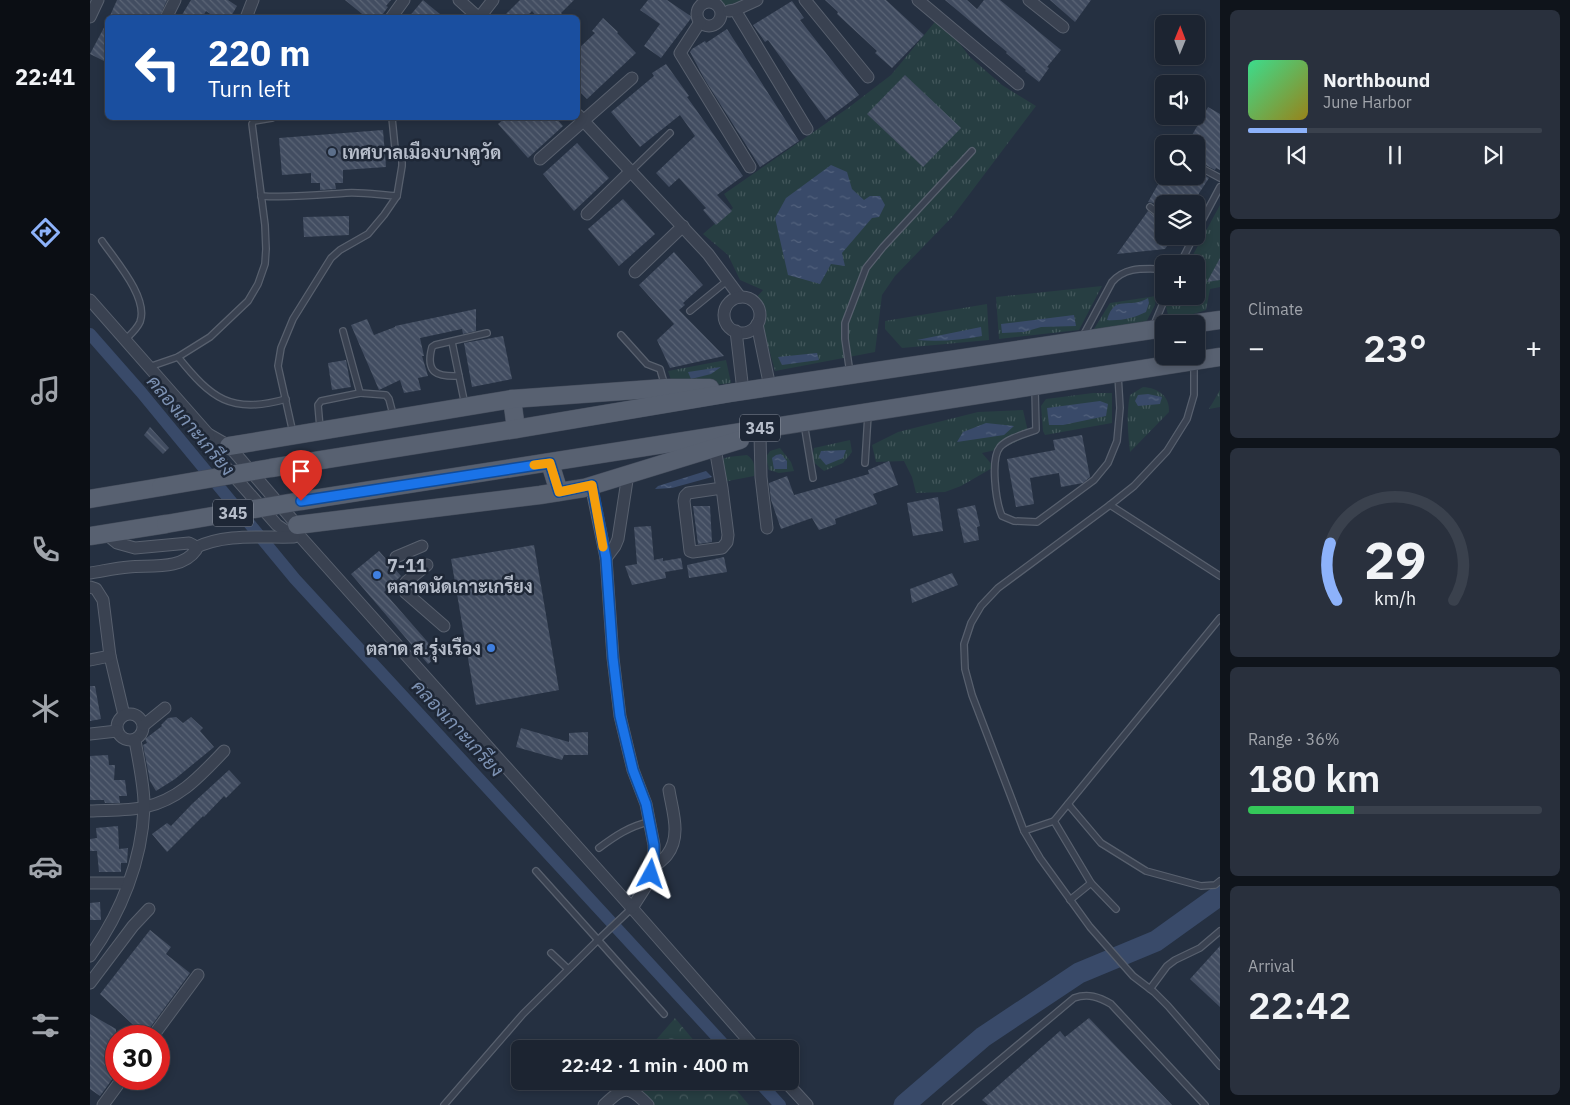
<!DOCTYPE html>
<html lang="en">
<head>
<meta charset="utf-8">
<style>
  body { margin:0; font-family:"IBM Plex Sans",Sarabun,sans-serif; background:#29303d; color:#f1f3f6; height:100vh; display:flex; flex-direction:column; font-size:19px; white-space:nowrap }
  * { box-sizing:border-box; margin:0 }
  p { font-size:16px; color:#a0a4ab }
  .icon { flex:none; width:28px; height:28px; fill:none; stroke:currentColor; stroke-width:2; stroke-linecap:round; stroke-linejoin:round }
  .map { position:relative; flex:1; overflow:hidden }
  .panel { display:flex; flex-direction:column; gap:10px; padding:10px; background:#0f141b; width:350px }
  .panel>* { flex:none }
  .top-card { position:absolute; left:15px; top:15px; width:475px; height:105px; border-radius:8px; box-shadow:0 2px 8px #0003,0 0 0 1px #3a414d; background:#1a4fa0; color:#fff; overflow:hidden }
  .needle { width:32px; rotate:1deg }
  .buttons { position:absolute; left:1065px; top:15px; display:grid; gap:10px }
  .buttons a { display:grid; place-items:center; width:50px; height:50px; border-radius:8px; background:#1c2431; box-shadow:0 2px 8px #0003,0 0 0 1px #3a414d; font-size:25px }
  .speed { position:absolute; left:15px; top:1025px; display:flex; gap:10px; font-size:25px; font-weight:700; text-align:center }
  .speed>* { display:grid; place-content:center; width:65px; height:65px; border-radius:50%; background:#1c2431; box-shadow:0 2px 8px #0003,0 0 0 1px #3a414d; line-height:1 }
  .speed .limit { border:8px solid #d22; background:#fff; color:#111 }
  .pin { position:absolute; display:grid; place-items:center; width:42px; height:42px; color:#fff; margin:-51px -21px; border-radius:50% 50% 50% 0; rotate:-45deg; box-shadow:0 0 5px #0007 }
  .pin .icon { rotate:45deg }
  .me { position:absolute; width:55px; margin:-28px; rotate:5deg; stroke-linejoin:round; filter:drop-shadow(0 0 4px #0008) }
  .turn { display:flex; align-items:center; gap:18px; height:105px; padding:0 20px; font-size:22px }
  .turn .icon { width:65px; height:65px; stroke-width:2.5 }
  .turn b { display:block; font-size:35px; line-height:42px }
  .big { font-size:38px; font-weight:600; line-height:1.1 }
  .panel .card { flex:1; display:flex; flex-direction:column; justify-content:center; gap:8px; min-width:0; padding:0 18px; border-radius:8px; background:#29303d }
  .panel .dial { align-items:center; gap:0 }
  .dial svg { height:130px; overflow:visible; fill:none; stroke:#3a414d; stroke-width:7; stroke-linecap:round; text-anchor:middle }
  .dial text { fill:#f1f3f6; stroke:none }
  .song { display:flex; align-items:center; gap:15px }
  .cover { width:60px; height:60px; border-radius:8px; background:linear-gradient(135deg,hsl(150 70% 55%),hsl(50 70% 35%)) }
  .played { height:5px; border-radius:2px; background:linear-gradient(90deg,#8db2fa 20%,#3a414d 20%) }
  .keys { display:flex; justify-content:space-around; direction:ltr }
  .heat { display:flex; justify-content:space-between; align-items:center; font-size:28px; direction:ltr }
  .charge { height:8px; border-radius:4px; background:linear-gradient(90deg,#34c759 36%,#3a414d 0) }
  .trip { position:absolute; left:421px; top:1040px; width:288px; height:50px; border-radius:8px; background:#1c2431; box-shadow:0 2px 8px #0003,0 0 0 1px #3a414d; font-weight:600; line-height:50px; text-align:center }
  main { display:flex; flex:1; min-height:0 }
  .tab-bar { display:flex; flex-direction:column; width:90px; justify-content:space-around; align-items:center; background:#0b0e14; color:#a0a4ab }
  .tab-bar .icon { width:35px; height:35px }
  .tab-bar .active { color:#8db2fa }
  .tab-bar b { font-size:22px; color:#f1f3f6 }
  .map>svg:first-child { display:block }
</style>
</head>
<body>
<main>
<nav class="tab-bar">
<b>22:41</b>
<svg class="icon active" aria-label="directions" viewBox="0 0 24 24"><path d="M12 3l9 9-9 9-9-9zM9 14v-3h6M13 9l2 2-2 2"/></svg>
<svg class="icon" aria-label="music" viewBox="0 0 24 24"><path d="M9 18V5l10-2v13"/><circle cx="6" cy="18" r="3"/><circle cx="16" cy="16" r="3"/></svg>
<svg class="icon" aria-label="phone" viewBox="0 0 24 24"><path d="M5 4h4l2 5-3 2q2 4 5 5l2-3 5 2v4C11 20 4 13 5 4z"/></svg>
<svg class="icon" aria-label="climate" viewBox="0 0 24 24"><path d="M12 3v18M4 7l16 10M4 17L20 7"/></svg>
<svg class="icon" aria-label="car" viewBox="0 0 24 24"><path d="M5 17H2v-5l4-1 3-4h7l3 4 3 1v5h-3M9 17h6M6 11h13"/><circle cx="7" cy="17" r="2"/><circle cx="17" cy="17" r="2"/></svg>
<svg class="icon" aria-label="filters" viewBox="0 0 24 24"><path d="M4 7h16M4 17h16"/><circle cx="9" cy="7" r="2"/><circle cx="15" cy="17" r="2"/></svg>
</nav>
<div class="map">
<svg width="1130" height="1105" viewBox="0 0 1130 1105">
  <defs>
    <pattern id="grass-tufts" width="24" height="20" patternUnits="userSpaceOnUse" patternTransform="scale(1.25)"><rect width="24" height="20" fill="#273e42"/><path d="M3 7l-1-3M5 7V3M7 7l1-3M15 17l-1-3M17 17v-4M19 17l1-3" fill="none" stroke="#44585c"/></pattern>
    <pattern id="park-crowns" width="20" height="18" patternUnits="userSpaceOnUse" patternTransform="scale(1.25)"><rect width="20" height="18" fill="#273e42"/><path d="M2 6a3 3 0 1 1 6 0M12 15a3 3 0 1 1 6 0" fill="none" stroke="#44585c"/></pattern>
    <pattern id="water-ripples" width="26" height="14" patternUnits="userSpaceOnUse" patternTransform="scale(1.25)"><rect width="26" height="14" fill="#394a69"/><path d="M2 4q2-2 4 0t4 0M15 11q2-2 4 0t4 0" fill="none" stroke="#53627d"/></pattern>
    <pattern id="building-back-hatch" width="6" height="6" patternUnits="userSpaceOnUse" patternTransform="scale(1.25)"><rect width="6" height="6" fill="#424d61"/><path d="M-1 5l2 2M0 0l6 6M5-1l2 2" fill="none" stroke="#5b6576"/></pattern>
  </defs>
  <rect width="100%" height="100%" fill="#253041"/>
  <!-- grass -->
  <g fill="url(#grass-tufts)">
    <polygon points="849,17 880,57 912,85 946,106 863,216 805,276 792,295 785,352 685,371 673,328 675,320 674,312 671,305 665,299 673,290 650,280 638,255 613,234 643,208 634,194 758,108 801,75"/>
    <polygon points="1130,205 1130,287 1120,289 1116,310 1094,317 1079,318 1076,307 1080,296 1106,296 1106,264 1098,264"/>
    <polygon points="1012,286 989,330 909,339 906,297"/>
    <polygon points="1066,296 1065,305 1055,324 1018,330 1004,329 1020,303"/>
    <polygon points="897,304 899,340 812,348 795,329 795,321"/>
    <polygon points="636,360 641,383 617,386 582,383 578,371"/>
    <path d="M1053,387C1068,388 1080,396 1079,412L1040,452C1038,432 1036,415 1040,395Z"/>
    <polygon points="1130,390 1130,407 1119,409"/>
    <polygon points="1003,393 1022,393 1022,423 955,435 953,431 951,406 956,399"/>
    <polygon points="933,410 939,436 910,449 892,453 904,467 871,486 855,492 826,493 822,477 814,461 786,462 782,445 808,432 888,412"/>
    <polygon points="760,440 762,452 753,463 734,471 722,461 724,448"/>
    <polygon points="690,448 701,462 704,471 689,473 679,470 676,457 680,451"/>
    <path d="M657,455C665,460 665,467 664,476L633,482V459L638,457Z"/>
  </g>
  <!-- park -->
  <g fill="url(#park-crowns)">
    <polygon points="616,0 652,0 632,8"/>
    <polygon points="585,1018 611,1049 558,1049"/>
    <polygon points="529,1081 639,1081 659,1105 558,1105 545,1092 527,1092 524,1086"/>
  </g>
  <!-- water -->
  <g fill="url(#water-ripples)">
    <polygon points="741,165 757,172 762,189 774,200 780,196 790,196 795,205 789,217 782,218 752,253 755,266 741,264 730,284 698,275 685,218 696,198"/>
    <path d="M1058,298L1059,303L1056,312C1044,318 1031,321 1017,320C1025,293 1039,310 1058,298Z"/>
    <polygon points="984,315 986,326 951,327 934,332 912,333 911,324"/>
    <path d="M891,327L892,336C871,340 849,342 827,340Z"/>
    <polygon points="727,353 729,360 692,365 688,357"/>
    <polygon points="631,367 621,374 601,379 598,372"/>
    <polygon points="1058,394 1072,397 1070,404 1048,406 1045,401 1048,395"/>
    <polygon points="1010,401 1018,404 1016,416 973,425 959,425 957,408"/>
    <polygon points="896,423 924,426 914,435 867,442 873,432"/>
    <polygon points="756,450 753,458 736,465 729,457 731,451"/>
    <polygon points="691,454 697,461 697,469 684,469 682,458 686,455"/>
    <polygon points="616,471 622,477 582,488 565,489 568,486"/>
  </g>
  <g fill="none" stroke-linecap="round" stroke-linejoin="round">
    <!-- canal -->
    <g stroke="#394a69" stroke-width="12">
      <polyline points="0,334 51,392 205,579 638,1049"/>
      <polyline points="668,1081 690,1105"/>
    </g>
    <!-- river -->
    <polyline stroke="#394a69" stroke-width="21" points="814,1105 893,1037 989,973 1066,941 1130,895"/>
  </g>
  <!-- building -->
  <g fill="url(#building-back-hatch)">
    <polygon points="27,0 77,0 69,18 19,18"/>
    <polygon points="101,0 138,0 147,6 140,18 126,18 116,11 112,18 90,18"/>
    <polygon points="255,0 301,0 296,6 298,7 290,18 277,18"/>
    <polygon points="333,0 340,6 355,18 318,18"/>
    <polygon points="430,0 484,0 471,13 476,18 448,18 442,11 435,18 412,18"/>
    <polygon points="558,0 577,0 602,17 571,58 554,46 570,24 550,10"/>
    <polygon points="735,0 796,0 834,35 802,68 785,53 787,51 747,14 748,12"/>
    <polygon points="855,0 877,0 887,9 894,0 910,0 971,50 957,67 959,68 949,82 935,71 936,70 916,53 917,52"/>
    <polygon points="960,0 1001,0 985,22"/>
    <polygon points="702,1 714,18 710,20 769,95 736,120 678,40 675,42 663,25"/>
    <polygon points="513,18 528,32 527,33 546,53 497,99 488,90 488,49 505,33 502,31"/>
    <polygon points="18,20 18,63 0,54"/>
    <polygon points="637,29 709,141 670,167 615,80 600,52 602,49 615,41 616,43"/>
    <polygon points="576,64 599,96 597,97 612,118 653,176 627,195 642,211 626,225 613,210 616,208 589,178 579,187 566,173 605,136 590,115 550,147 521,112 564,76 562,73"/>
    <polygon points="815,75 871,128 833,167 777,114"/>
    <polygon points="1118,107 1130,114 1130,170 1126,168 1125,170 1106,160 1106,144 1097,144"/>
    <polygon points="415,118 466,118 473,126 438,158 408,124"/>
    <polygon points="293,130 296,167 253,170 253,183 245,183 246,189 230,190 230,183 221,183 221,173 192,175 189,138"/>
    <polygon points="487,143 519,178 484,211 453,174"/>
    <polygon points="1106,170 1119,178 1102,204 1074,204 1074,212 1063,203 1058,202 1074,174 1074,183 1078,176 1106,176"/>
    <polygon points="533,199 565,234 529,266 498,229"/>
    <polygon points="1058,211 1074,223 1074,236 1084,236 1075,249 1027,254"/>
    <polygon points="259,216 259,235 214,237 213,217"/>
    <polygon points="584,252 613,285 593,303 595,305 589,310 634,356 580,368 567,340 584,324 549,285"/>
    <polygon points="1130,258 1130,280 1117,282"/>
    <polygon points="386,309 386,331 373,334 372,329 330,338 334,356 332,356 338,376 328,378 331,390 314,393 310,380 289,390 261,325 277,319 284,335 305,327 305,326"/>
    <polygon points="413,336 422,379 382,387 374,343"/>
    <polygon points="256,360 261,387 242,390 238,363"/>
    <polygon points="60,427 79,448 73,454 54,435"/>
    <polygon points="992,435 1000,477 993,483 971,487 969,473 940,478 944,504 926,507 917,459 965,450 963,440"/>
    <polygon points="799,461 808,485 783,494 787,504 745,519 746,524 729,530 722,518 691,529 681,500 679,483 697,476 704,495 779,474 778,470"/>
    <polygon points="848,497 853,531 823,536 817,503"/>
    <polygon points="885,505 890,526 887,527 889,540 874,543 867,509"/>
    <polygon points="603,506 620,506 622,542 608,544"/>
    <polygon points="561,526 564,560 573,558 573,561 591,558 593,569 575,572 576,578 542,585 535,566 547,564 544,527"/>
    <polygon points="444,545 469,690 386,705 361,559"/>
    <polygon points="289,551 311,576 294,592 349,655 338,664 261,574"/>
    <polygon points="634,557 637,572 599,578 597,565"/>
    <polygon points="862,573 868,585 822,603 820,589"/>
    <polygon points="0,686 5,686 11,719 0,721"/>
    <polygon points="86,717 93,723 101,717 113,728 110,731 124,747 85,779 66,791 60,781 53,745 57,743 55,739 72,726 71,725 78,718"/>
    <polygon points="431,728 479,742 479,733 498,732 498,755 474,755 472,760 426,747"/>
    <polygon points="18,755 19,765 25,765 24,780 35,780 37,796 29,796 30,803 15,803 14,800 0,800 0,756"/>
    <polygon points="139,770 151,783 136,798 134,796 114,817 113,816 77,852 62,834 77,823 81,826 102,804"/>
    <polygon points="28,826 29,849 38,848 37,863 31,863 31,872 9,872 7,851 0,851 0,839 7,838 6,828"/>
    <polygon points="10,902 11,920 0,920 0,903"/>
    <polygon points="60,930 81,947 76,954 100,973 57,1032 55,1036 10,994"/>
    <polygon points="1130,946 1130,1007 1100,979"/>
    <polygon points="0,1014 26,1029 26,1074 10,1096 0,1089"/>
    <polygon points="999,1018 1082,1105 898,1105 892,1100 970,1031 975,1037"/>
  </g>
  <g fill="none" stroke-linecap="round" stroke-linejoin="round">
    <defs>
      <g id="service">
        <polyline points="302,118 305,148 312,159 312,166 307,196"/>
        <polyline points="1106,165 1130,178"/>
        <polyline points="541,171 580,133"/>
        <path d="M171,196C200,198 228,195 256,193C273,192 290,195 307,196L294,215L278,234L250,250L241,258L203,319L191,348L188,366L203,433"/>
        <polyline points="1060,207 1074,218"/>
        <polyline points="1106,232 1130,187"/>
        <path d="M12,241C25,260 59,298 50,322C47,329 40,335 35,340"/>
        <polyline points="1090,264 1104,236"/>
        <polyline points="600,311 638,280"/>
        <polyline points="1063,327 1076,296"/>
        <polyline points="253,331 270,393 296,395 299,399 304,418"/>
        <polyline points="531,335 557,364 570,369 575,386"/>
        <path d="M993,336L1022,282C1036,266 1054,269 1074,269"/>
        <polyline points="362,342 369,376"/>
        <path d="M88,357C121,398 141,415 196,399"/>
        <polyline points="1104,363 1104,395 1097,419 1077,451 1044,486 1020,505 908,588 891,606 881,623 874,644 875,669 882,695 934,831 950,858 1000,927 1043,976 1064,992 1078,1006 1130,1066"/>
        <polyline points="59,367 88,357 120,337 158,301 168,284 175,264 176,249 175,225 162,124 164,121 182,118"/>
        <polyline points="760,373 755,339 755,323 776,268 793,247 882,151"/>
        <path d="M945,389L946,430C935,434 918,438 910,447C900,459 906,503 912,516L924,521L947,522L1004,480L1018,463L1027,441L1030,408L1028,375"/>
        <path d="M375,405L369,376C347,377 335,373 342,347L345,345L397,333"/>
        <polyline points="714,423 723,478"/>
        <polyline points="230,428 228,405 231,401 270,393"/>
        <polyline points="775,463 778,415"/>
        <polyline points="1020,505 1130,576"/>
        <polyline points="978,804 1011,843 1056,871 1111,886 1125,885 1130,881"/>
        <polyline points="964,821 1130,618"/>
        <polyline points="934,831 964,821 1001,883 1026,909"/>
        <path d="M509,848C525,836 540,826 559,822"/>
        <polyline points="446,871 508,940 542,908"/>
        <polyline points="980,900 1001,883"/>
        <polyline points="461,953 478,969"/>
        <polyline points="1060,989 1077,966 1085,960 1110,948 1130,931"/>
        <polyline points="354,1105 433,1014 508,940 574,1014"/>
        <path d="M856,1105L984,998C998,993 1009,997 1021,1004L1115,1105"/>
      </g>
      <g id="minor">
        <polyline points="369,0 389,18"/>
        <polyline points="715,0 778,77"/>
        <polyline points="828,0 928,84"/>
        <polyline points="939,0 973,27"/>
        <circle cx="619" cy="14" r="12"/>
        <polyline points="645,10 717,129"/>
        <polyline points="639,11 645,10 667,0"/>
        <polyline points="0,17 8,0"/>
        <polyline points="76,18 85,0"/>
        <polyline points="156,18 163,0"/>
        <polyline points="301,18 314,0"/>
        <polyline points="389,18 403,0"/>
        <polyline points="610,22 590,53 660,167"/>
        <polyline points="488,115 618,254 650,297"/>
        <polyline points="450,159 542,78"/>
        <polyline points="497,214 541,171"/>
        <polyline points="545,272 593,226"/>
        <circle cx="652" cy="315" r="18"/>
        <polyline points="0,300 118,434 139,446 207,525 208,531"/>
        <polyline points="667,324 680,387"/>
        <polyline points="646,331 653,391"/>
        <polyline points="118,434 120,446 127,457 187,525 196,531 208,534 542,908 666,1049"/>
        <polyline points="670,434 671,477 677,528"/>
        <polyline points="625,448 632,488 638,535 637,542 632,548 603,552 600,551 594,501 595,496 598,493 632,488"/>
        <polyline points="501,485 516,558 523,658 530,716 543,770 556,804 564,845 564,862 561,874 558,883 542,908"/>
        <path d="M105,548C135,533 172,538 204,537"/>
        <polyline points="306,557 332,546"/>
        <polyline points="516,558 525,546 528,539 538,474"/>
        <polyline points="337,565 316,582 315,592 354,626"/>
        <path d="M0,573C13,571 26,568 39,567C61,565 92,570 106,550L103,545L99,543L45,548L27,543L16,534"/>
        <polyline points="0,587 6,589 13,600 20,656 34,715"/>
        <polyline points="0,660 20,656"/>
        <circle cx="40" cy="727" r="13"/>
        <polyline points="54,725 75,708"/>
        <polyline points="0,734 27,731"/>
        <path d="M0,811C18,810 38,811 55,807C90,799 110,776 134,751"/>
        <path d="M563,868C567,864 573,860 577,855C592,836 582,810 579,790"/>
        <polyline points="0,883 38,883"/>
        <path d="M0,956C31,913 52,861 54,808C55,789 48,759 45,740"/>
        <polyline points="0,983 43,926 59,909"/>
        <polyline points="63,1036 108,975"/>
        <polyline points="695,1081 717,1105"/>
        <polyline points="13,1105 32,1079"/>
        <path d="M514,1105C534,1086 538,1085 558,1105"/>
      </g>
      <g id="primary">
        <polyline points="1101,324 1130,320"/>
        <polyline points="422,399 426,429"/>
        <polyline points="139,446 422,399 575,388 620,388"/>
        <polyline points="460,463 469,492"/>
        <polyline points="181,468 426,429 640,393 1074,328"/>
        <polyline points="0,499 71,487"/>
        <polyline points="211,501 1130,357"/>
        <polyline points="207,525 450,495 494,488 650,440"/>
        <polyline points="0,536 76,524"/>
      </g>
    </defs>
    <!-- service casing -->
    <use href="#service" stroke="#58606e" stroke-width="8"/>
    <!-- minor casing -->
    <use href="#minor" stroke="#58606e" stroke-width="13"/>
    <!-- primary casing -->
    <use href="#primary" stroke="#434b5a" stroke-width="19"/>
    <!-- service -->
    <use href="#service" stroke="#3a4251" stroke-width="5.5"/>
    <!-- minor -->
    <use href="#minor" stroke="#3a4251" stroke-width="11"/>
    <!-- primary -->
    <use href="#primary" stroke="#586171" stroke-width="18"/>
    <defs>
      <g id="primary-bridge">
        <polyline points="71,487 181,468"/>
        <polyline points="76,524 211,501"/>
      </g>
    </defs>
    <!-- primary-bridge casing -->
    <use href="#primary-bridge" stroke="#434b5a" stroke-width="19" stroke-linecap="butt"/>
    <!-- primary-bridge -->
    <use href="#primary-bridge" stroke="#586171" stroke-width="18"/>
  </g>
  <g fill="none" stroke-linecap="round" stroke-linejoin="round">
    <defs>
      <polyline id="route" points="211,501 460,463 469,492 502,485 516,558 523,658 530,716 543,770 556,804 564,845 564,862 561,874"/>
    </defs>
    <!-- route casing -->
    <use href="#route" stroke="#114b97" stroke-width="12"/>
    <!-- route -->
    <use href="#route" stroke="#1a73e8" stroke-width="9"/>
    <!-- slow -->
    <polyline stroke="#f59e0b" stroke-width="9" points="444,465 460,463 469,492 502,485 513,547"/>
  </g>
  <!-- markers -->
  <circle fill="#5c6f8a" stroke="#1e2736" stroke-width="2" cx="242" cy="152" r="5"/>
  <g fill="#3f7fe0" stroke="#1e2736" stroke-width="2">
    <circle cx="287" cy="575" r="5"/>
    <circle cx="401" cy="648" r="5"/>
  </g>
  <g text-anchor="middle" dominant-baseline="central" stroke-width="5" stroke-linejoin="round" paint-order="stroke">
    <!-- shield labels -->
    <g fill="#1e2736" stroke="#89919e" stroke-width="1">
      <rect x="650" y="414.5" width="40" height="27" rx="4"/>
      <rect x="123" y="499.5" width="40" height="27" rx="4"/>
    </g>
    <g font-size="16" font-weight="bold" fill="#b7becb">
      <text x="670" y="428">345</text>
      <text x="143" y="513">345</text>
    </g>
    <!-- poi labels -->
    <g font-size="18" font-weight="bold" fill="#b7becb" stroke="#1e2736" text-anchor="start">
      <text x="252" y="152">เทศบาลเมืองบางคูวัด</text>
      <text x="297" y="565">7-11<tspan x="297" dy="21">ตลาดนัดเกาะเกรียง</tspan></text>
      <text x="391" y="648" text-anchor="end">ตลาด ส.รุ่งเรือง</text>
    </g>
    <!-- water labels -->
    <g font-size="19" font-style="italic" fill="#7d92b3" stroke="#1e2736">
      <text transform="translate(101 425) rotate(50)">คลองเกาะเกรียง</text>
      <text transform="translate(368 728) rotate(47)">คลองเกาะเกรียง</text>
    </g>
  </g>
</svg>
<div class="buttons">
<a><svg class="needle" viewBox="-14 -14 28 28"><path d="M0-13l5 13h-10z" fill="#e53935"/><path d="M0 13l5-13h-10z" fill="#a0a4ab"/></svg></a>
<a><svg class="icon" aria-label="sound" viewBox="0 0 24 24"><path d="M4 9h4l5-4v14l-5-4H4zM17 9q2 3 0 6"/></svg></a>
<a><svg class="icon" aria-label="search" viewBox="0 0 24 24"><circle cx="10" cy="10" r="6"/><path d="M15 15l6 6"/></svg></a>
<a><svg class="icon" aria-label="layers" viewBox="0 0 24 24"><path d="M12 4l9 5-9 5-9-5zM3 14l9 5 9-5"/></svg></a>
<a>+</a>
<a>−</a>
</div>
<div class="speed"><div class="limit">30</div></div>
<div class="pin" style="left:211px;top:501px;background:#d93025"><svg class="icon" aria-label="arrive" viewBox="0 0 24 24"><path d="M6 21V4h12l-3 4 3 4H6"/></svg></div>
<svg class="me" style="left:561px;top:874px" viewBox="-20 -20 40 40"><path d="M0-17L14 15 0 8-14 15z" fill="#1a73e8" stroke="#fff" stroke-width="4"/></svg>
<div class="trip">22:42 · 1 min · 400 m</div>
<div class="top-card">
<div class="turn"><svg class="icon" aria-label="left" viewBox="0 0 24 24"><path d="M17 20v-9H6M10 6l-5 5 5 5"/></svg><div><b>220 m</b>Turn left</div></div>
</div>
</div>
<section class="panel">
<div class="card">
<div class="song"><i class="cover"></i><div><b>Northbound</b><p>June Harbor</p></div></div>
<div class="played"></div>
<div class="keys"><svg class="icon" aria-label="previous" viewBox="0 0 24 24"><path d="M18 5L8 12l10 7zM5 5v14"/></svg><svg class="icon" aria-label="pause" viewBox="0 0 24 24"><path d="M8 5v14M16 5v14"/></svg><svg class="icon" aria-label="next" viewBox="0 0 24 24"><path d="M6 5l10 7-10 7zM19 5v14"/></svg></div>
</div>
<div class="card"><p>Climate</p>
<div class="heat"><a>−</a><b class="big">23°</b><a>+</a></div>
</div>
<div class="card dial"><svg viewBox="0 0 100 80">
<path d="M14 69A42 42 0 1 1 86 69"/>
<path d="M14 69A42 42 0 0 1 10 34" stroke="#8db2fa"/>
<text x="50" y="56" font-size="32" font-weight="700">29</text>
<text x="50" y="72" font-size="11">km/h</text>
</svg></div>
<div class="card"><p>Range · 36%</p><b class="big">180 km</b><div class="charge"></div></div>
<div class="card"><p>Arrival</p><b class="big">22:42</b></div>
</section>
</main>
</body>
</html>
